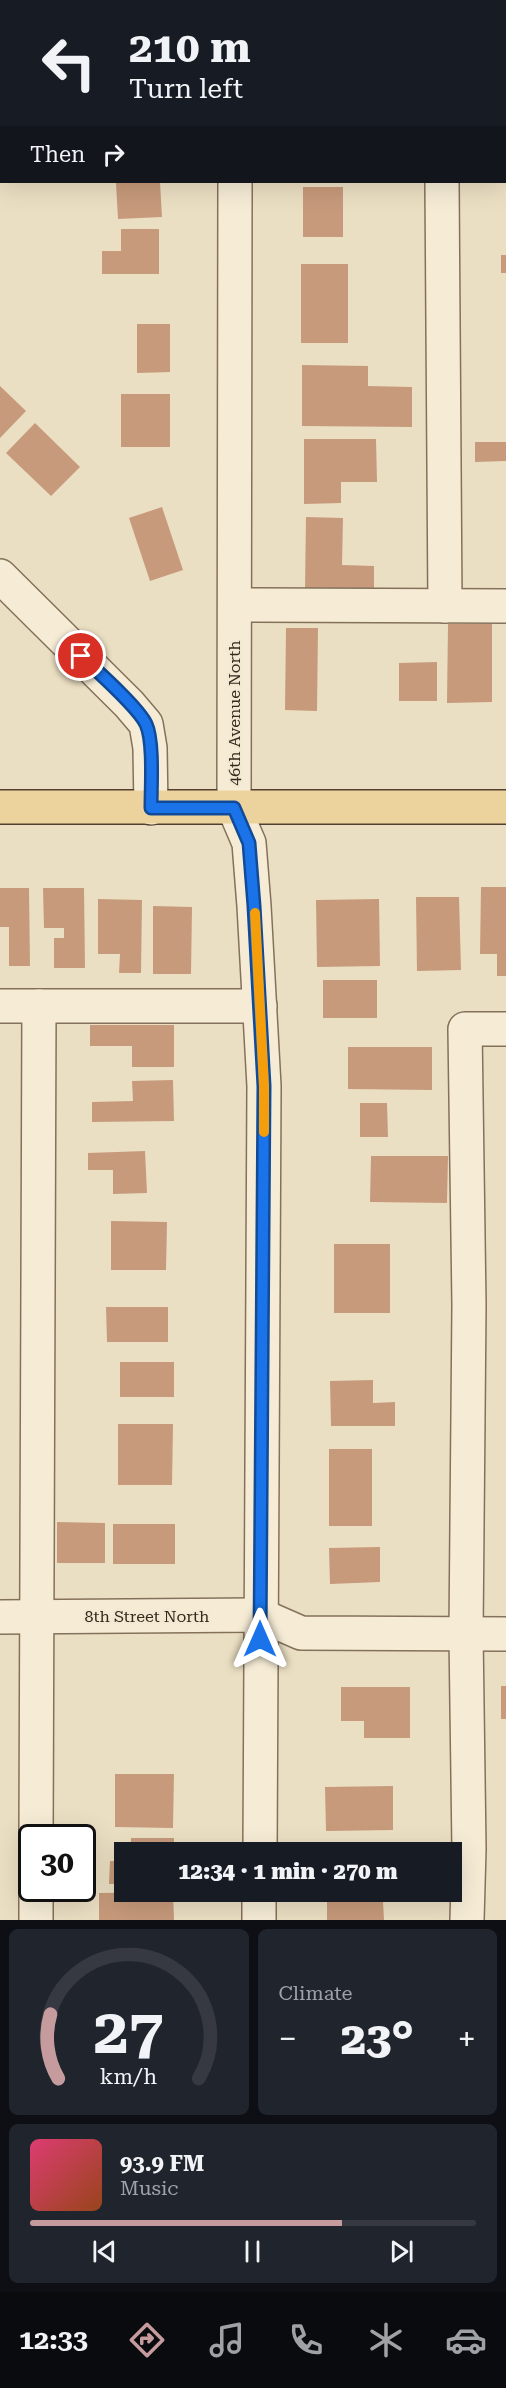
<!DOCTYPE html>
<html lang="en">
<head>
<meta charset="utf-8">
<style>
  body { margin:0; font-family:"Roboto Serif",serif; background:#20242c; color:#f1f3f6; height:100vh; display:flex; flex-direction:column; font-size:22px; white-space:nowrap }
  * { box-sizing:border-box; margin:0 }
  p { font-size:20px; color:#9ea1a6 }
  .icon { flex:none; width:33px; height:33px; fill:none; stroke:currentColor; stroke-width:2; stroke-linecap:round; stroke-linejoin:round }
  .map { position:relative; height:1920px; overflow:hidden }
  .panel { display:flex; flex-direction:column; gap:9px; padding:9px; background:#0d0f14; flex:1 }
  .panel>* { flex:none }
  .hud { position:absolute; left:0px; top:0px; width:507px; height:183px; box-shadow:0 6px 24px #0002; background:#171b24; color:#f1f3f6; overflow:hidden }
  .speed { position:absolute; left:18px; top:1824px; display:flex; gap:12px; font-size:30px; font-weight:700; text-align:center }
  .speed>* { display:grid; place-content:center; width:78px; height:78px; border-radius:50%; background:#171b24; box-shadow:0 6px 24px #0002; line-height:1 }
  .speed .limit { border:3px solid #111; border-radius:9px; background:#fff; color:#111 }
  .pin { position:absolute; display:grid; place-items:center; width:51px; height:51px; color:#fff; margin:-26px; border:3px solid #fff; border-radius:50%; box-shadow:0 2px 6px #0007 }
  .me { position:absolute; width:66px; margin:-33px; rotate:0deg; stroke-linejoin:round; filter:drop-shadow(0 0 4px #0008) }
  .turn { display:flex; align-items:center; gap:21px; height:126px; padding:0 30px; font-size:27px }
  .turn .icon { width:78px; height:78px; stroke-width:2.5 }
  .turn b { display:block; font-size:42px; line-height:51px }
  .then { display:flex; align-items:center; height:57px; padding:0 30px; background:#0003; gap:12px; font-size:22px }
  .big { font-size:45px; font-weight:800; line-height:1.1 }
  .panel .tile { flex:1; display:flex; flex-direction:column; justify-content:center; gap:9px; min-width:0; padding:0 21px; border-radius:9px; background:#20242c }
  .panel .dial { align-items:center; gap:0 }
  .dial svg { height:156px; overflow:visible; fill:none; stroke:#363941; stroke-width:7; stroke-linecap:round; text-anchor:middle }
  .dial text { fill:#f1f3f6; stroke:none }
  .song { display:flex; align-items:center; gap:18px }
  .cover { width:72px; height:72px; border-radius:9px; background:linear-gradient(135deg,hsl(340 70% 55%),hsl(20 70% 35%)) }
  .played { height:6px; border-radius:3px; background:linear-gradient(90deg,#c59b9d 70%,#363941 70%) }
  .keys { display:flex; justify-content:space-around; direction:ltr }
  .heat { display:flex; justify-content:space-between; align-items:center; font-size:33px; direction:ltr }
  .panel .tiles { flex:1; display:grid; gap:9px; grid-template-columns:1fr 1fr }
  .tile:last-child { grid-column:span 2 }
  .trip { position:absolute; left:114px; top:1842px; width:348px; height:60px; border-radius:0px; background:#171b24; box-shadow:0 6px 24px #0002; font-weight:800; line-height:60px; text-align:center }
  .tab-bar { display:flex; height:96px; justify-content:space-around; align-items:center; background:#090b0e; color:#9ea1a6 }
  .tab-bar .icon { width:42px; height:42px }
  .tab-bar .active { color:#c59b9d }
  .tab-bar b { font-size:27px; color:#f1f3f6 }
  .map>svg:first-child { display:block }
</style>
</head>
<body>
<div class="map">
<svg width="506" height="1920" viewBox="0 0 506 1920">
  <rect width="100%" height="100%" fill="#ebdfc3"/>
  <!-- building -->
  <g fill="#c79a7b">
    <polygon points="160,182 162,217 118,219 116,183"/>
    <rect x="303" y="187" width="40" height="50"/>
    <polygon points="121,229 159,229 159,274 102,274 102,251 121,251"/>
    <rect x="501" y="255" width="5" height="18"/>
    <rect x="301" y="264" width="47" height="79"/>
    <polygon points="137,324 170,324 170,372 137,373"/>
    <polygon points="302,365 368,366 368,386 412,387 412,427 302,426"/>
    <polygon points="0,386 26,411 0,438"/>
    <rect x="121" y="394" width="49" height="53"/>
    <polygon points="35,423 80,467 51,496 6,453"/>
    <polygon points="304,439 376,439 377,482 341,482 341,503 304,504"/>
    <polygon points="475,442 506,442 506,461 475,462"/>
    <polygon points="162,507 183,570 150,581 129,518"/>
    <polygon points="306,517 343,518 342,565 374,566 374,589 305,589"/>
    <polygon points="448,624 492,624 492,702 447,703"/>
    <polygon points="286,628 318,628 317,711 285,710"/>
    <polygon points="437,662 437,701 399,701 399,663"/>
    <polygon points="481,887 506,887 506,976 497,976 497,954 480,954"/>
    <polygon points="0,888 29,888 30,966 9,966 9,927 0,927"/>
    <polygon points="43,888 84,888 85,968 54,968 54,938 64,938 64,928 44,928"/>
    <polygon points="416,897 459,897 461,970 417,971"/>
    <polygon points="98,899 142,900 141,973 119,973 120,954 98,954"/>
    <polygon points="379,899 380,966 317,967 316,900"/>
    <polygon points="153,906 192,907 191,974 153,974"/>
    <rect x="323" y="980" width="54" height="38"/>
    <polygon points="90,1025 174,1025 174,1067 132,1067 132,1046 90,1046"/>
    <polygon points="348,1047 432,1047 432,1090 348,1089"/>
    <polygon points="173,1080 174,1121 92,1122 92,1102 133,1101 132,1081"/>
    <polygon points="360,1103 387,1103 388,1137 360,1137"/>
    <polygon points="145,1151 147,1193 113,1194 113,1170 88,1170 88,1153"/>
    <polygon points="371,1156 448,1156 447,1203 370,1202"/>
    <polygon points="111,1221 167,1222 166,1270 111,1270"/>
    <rect x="334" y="1244" width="56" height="69"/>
    <polygon points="106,1307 168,1307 168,1342 107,1342"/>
    <rect x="120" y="1362" width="54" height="35"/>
    <polygon points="373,1380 373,1403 395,1402 395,1426 331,1426 330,1381"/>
    <polygon points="118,1424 173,1424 172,1485 118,1485"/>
    <rect x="329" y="1449" width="43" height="77"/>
    <polygon points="57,1522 105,1523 105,1563 57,1563"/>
    <rect x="113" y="1524" width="62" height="40"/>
    <polygon points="380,1547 380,1582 330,1584 329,1548"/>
    <rect x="501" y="1686" width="5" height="33"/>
    <polygon points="341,1687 410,1687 410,1738 364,1738 364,1721 341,1721"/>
    <polygon points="115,1774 174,1774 173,1828 115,1827"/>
    <polygon points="393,1786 393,1830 326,1831 325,1787"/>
    <rect x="131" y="1838" width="43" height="14"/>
    <rect x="330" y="1846" width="56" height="6"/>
    <polygon points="110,1861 124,1861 124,1884 109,1884"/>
    <polygon points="173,1892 174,1920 99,1920 99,1893"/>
    <polygon points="383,1901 384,1920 327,1920 327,1902"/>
  </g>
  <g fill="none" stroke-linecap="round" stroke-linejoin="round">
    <defs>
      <g id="minor">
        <polyline points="441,0 441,2"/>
        <polyline points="235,2 235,0"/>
        <polyline points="235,182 234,808 249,843 254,906 264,1086 260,1852"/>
        <polyline points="442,182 445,606"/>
        <polyline points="0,576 129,704 146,724 150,748 151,808"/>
        <polyline points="235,605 506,606"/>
        <polyline points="0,1006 260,1006"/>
        <polyline points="0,1617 260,1615 301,1633 506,1634"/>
        <polyline points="36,1838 39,1006"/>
        <polyline points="36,1920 36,1888"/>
        <polyline points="259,1920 259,1892"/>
        <polyline points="467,1920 469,1849 466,1634 469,1305 465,1029 506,1029"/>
      </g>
      <polyline id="major" points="0,807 506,807"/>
    </defs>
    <!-- minor casing -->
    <use href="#minor" stroke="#84715b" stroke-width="36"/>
    <!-- major casing -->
    <use href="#major" stroke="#523f2f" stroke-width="36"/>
    <!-- minor -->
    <use href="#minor" stroke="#f6ecd6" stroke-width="33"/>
    <!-- major -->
    <use href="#major" stroke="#ecd39d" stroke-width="33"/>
  </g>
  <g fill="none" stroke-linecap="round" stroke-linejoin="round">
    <defs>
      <path id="route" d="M81,656C96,670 138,707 146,724C154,741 151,787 151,808H234L249,843L254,906L264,1086L260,1639"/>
    </defs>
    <!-- route casing -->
    <use href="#route" stroke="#114b97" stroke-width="15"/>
    <!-- route -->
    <use href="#route" stroke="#1a73e8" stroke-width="10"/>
    <!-- slow -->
    <polyline stroke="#f59e0b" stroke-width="10" points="255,913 264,1086 264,1132"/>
  </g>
  <g text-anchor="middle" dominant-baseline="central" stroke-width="4.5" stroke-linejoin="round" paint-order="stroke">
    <!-- street labels -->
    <g font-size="16" fill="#35291e" stroke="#f3e9d2">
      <text transform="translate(234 713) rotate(-90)">46th Avenue North</text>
      <text x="147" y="1616">8th Street North</text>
    </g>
  </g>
</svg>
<div class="speed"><div class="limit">30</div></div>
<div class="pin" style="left:81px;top:656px;background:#d93025"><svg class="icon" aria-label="arrive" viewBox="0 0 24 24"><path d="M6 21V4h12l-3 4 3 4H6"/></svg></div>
<svg class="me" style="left:260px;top:1639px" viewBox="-20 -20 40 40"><path d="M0-17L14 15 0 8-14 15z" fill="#1a73e8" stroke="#fff" stroke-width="4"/></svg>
<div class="trip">12:34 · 1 min · 270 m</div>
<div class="hud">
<div class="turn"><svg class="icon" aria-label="left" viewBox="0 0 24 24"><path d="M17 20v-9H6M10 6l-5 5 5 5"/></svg><div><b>210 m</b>Turn left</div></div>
<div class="then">Then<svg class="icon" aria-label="right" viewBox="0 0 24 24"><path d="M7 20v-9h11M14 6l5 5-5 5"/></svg></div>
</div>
</div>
<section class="panel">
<div class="tiles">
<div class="tile dial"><svg viewBox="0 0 100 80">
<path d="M14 69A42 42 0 1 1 86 69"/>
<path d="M14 69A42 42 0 0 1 10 36" stroke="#c59b9d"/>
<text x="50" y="56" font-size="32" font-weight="700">27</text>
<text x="50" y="72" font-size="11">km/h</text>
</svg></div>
<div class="tile"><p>Climate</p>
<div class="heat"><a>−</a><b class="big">23°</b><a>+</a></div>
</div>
<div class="tile">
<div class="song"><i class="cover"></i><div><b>93.9 FM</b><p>Music</p></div></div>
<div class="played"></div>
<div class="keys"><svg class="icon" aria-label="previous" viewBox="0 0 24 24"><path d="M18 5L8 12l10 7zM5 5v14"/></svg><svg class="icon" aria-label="pause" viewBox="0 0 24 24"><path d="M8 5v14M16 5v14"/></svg><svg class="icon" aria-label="next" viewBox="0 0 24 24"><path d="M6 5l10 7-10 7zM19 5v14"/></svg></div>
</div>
</div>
</section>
<nav class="tab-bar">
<b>12:33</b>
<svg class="icon active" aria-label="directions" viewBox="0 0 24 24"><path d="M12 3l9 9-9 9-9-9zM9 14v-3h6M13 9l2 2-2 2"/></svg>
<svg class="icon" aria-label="music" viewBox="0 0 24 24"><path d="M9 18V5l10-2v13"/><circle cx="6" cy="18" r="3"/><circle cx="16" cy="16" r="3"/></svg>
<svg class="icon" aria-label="phone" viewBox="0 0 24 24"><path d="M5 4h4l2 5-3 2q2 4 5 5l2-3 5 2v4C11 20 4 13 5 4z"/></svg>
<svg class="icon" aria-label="climate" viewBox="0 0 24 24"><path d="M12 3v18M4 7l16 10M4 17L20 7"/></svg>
<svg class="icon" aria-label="car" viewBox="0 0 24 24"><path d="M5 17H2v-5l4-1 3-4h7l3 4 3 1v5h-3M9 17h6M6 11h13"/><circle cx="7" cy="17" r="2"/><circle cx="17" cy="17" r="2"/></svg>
</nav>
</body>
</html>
